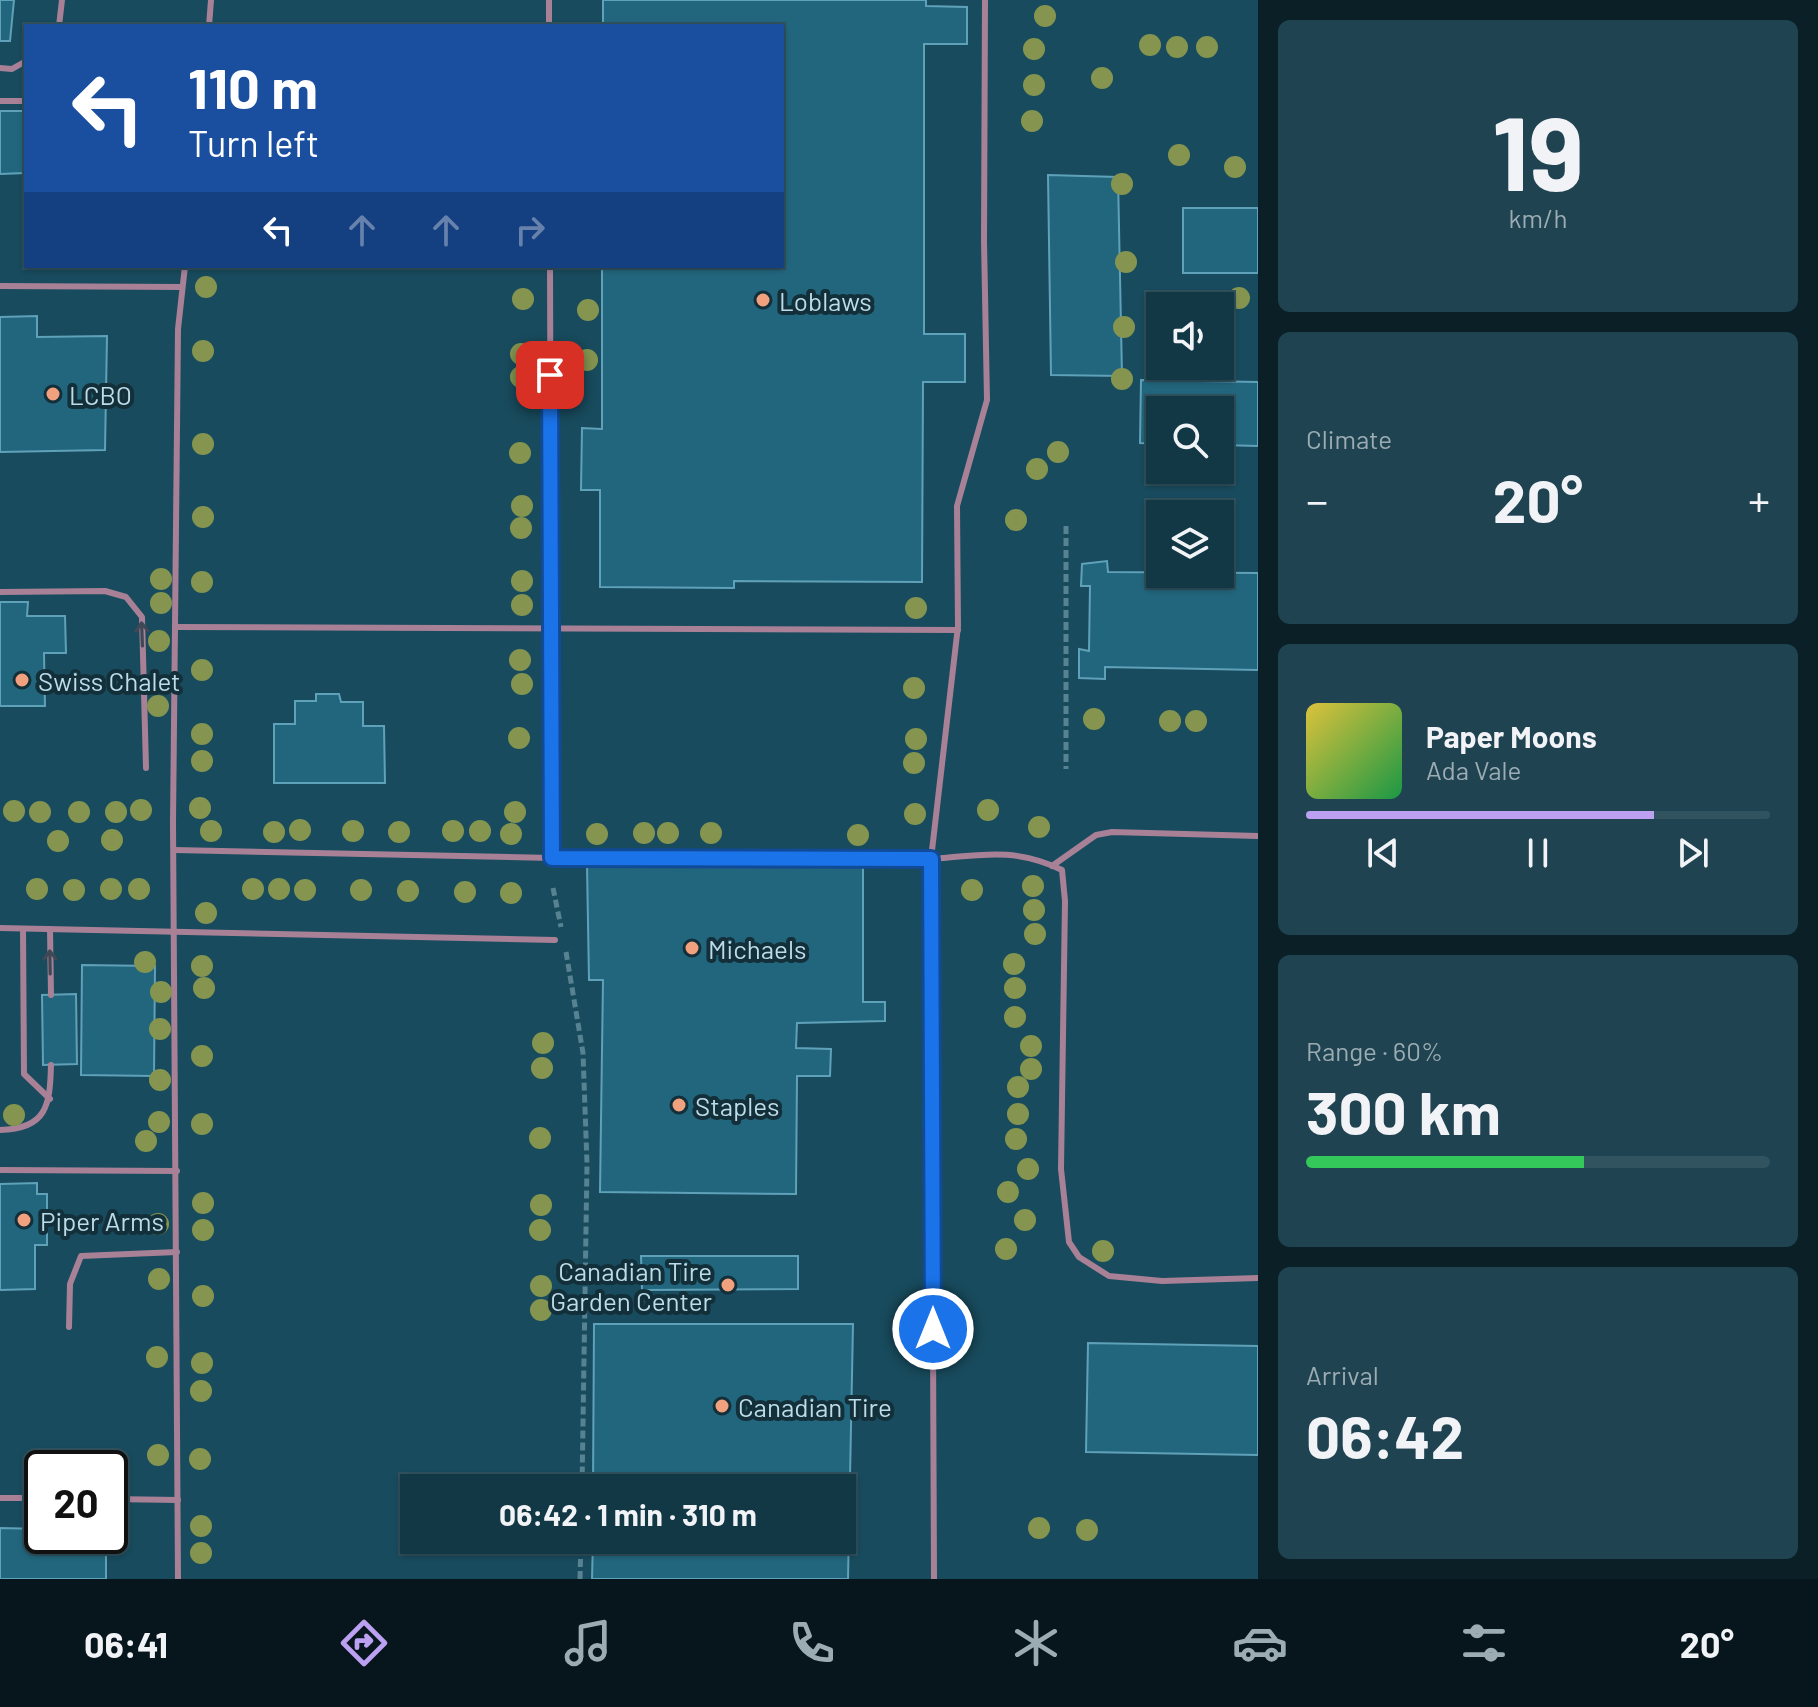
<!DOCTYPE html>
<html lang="en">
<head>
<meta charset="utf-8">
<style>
  body { margin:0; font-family:Barlow,sans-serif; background:#1f4351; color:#f1f3f6; height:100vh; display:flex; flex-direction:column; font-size:30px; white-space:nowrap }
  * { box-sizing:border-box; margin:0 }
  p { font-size:26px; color:#9cacb3 }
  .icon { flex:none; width:44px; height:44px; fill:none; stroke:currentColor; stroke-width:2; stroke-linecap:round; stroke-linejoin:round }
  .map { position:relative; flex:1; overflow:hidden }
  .details { display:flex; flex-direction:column; gap:20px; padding:20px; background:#0a1f26; width:560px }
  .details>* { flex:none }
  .guide { position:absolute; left:24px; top:24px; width:760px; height:244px; border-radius:0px; box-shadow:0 2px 6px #0004,0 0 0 2px #31525f; background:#1a4fa0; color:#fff; overflow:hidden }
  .buttons { position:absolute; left:1146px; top:292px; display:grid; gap:16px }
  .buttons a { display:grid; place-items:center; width:88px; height:88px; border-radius:0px; background:#123846; box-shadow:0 2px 6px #0004,0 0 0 2px #31525f; font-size:40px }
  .speed { position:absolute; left:24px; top:1450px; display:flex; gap:16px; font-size:40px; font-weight:700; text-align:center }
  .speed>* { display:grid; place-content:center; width:104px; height:104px; border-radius:50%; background:#123846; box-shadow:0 2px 6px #0004,0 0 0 2px #31525f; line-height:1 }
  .speed .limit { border:4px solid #111; border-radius:12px; background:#fff; color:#111 }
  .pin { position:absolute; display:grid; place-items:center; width:68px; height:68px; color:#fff; margin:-34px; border-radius:16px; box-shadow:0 4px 12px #0006 }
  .me { position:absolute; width:88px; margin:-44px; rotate:0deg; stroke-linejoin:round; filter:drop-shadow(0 0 6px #0008) }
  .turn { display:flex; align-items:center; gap:28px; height:168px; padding:0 32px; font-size:36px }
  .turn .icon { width:104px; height:104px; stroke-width:2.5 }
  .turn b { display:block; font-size:56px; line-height:68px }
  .lanes { display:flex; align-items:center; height:76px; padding:0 32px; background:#0003; justify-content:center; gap:40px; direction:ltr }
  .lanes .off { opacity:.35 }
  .big { font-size:60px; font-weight:700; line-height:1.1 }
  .details .tile { flex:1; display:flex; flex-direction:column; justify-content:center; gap:12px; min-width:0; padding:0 28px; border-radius:12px; background:#1f4351 }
  .details .dial { align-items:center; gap:0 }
  .dial b { font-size:104px; line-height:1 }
  .song { display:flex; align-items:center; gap:24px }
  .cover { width:96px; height:96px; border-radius:12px; background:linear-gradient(135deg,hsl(50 70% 55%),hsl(140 70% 35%)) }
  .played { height:8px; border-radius:4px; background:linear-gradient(90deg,#bca0f2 75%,#31525f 75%) }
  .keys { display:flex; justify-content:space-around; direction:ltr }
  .heat { display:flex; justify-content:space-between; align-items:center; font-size:44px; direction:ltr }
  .charge { height:12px; border-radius:6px; background:linear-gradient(90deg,#34c759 60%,#31525f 0) }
  .trip { position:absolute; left:400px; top:1474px; width:456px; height:80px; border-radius:0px; background:#123846; box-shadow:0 2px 6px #0004,0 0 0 2px #31525f; font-weight:700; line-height:80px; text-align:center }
  .menu { display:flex; height:128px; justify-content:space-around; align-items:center; background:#07161c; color:#9cacb3 }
  .menu .icon { width:56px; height:56px }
  .menu .selected { color:#bca0f2 }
  .menu b { font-size:36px; color:#f1f3f6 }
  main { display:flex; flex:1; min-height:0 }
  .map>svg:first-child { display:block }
</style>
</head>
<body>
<main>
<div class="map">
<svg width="1258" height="1579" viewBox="0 0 1258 1579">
  <rect width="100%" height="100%" fill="#184b5d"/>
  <!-- building -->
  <g fill="#22667d" stroke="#60a1ba" stroke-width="2">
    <polygon points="0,0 14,0 10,41 0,41"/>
    <polygon points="603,0 926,0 926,6 967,7 967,44 924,44 924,334 965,334 965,382 923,382 922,582 734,581 734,588 600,587 600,490 581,490 582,428 602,429 602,266 782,266 782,26 603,26"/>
    <polygon points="0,111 26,111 25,173 0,174"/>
    <polygon points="1048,175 1118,177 1122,376 1051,375"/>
    <rect x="1183" y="208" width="75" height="65"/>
    <polygon points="37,316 37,337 107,336 105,450 0,452 0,317"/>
    <polygon points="1141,380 1258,382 1258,446 1220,445 1220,410 1160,410 1160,444 1140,443"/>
    <polygon points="1107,561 1108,572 1258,573 1258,670 1105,667 1105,679 1079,678 1079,649 1089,651 1090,586 1081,586 1082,564"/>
    <polygon points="0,602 28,602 27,616 65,616 66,653 44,653 45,706 0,706"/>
    <polygon points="316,694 339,694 341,702 363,702 363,726 384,726 385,783 274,783 274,724 295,724 295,701 316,701"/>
    <polygon points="587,865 863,867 863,1002 885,1002 885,1021 797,1023 796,1048 831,1049 830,1076 797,1076 796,1194 600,1192 603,980 589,980"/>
    <polygon points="82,965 155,966 154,1076 81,1075"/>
    <polygon points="76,994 77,1064 43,1065 42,995"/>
    <polygon points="37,1183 37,1194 47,1194 47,1245 35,1245 35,1289 0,1290 0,1184"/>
    <polygon points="641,1256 798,1256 798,1289 642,1290"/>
    <polygon points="594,1324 853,1324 848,1579 592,1579 593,1540 842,1540 842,1488 593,1488"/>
    <polygon points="1088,1343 1258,1346 1258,1455 1086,1452"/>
    <polygon points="0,1528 42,1529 42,1536 106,1536 106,1579 0,1579"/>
  </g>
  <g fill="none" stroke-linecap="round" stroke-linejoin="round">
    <!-- path -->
    <g stroke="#568292" stroke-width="5" stroke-dasharray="8 4" stroke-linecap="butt">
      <polyline points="1066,526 1066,769"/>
      <polyline points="553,888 561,927"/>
      <polyline points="566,952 583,1053 587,1164 582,1488"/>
      <polyline points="580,1579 581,1540"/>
    </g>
    <!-- service -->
    <g stroke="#a88197" stroke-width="6">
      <polyline points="549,0 549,26"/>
      <path d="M985,0L984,241L987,400L957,506L958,626L931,859C982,855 1014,847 1062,870L1065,901L1061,1169L1069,1242L1079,1257L1109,1276L1162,1281L1258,1278"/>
      <polyline points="59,26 62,0"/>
      <polyline points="209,26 211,0"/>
      <polyline points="0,68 12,69 26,61"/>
      <polyline points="0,101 26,101"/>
      <polyline points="550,266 552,858"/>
      <polyline points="0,286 182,287"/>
      <polyline points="0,592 105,591 126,597 142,617 146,768"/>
      <polyline points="175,627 958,630"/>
      <polyline points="174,850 552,858 931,859 934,1579"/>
      <polyline points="1052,866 1096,835 1112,832 1258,836"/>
      <polyline points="0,928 555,940"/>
      <polyline points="23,929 24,1074 50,1099"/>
      <polyline points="50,929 51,995"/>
      <path d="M0,1130C47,1129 50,1105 51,1065"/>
      <polyline points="0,1170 177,1171"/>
      <polyline points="69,1327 70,1284 81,1256 177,1252"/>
      <polyline points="0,1498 42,1498"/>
      <polyline points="110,1499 178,1500"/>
      <polyline points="178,1579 173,823 178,329 185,266"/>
    </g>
  </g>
  <!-- trees -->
  <g fill="#859550">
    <circle cx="1045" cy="16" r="11"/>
    <circle cx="1150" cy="45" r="11"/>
    <circle cx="1177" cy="47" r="11"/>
    <circle cx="1207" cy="47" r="11"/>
    <circle cx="1034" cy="49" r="11"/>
    <circle cx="1102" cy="78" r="11"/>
    <circle cx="1034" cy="85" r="11"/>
    <circle cx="1032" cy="121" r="11"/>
    <circle cx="1179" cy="155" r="11"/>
    <circle cx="1235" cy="167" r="11"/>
    <circle cx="1122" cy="184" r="11"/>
    <circle cx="1126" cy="262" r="11"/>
    <circle cx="206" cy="287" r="11"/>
    <circle cx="1239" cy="298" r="11"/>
    <circle cx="523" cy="299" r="11"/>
    <circle cx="588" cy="310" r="11"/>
    <circle cx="1124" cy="327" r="11"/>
    <circle cx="203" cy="351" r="11"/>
    <circle cx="521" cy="354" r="11"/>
    <circle cx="587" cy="360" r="11"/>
    <circle cx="521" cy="377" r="11"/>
    <circle cx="1122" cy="379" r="11"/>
    <circle cx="203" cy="444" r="11"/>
    <circle cx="1058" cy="452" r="11"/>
    <circle cx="520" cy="453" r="11"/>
    <circle cx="1037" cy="469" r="11"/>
    <circle cx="522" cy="506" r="11"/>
    <circle cx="203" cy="517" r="11"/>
    <circle cx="1016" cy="520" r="11"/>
    <circle cx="521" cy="528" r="11"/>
    <circle cx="161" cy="579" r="11"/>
    <circle cx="522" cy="581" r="11"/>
    <circle cx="202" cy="582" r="11"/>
    <circle cx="161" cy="603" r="11"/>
    <circle cx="522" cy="605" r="11"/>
    <circle cx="916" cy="608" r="11"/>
    <circle cx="159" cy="641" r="11"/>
    <circle cx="520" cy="660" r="11"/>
    <circle cx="202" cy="670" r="11"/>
    <circle cx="522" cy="684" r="11"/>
    <circle cx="914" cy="688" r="11"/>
    <circle cx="158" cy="706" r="11"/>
    <circle cx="1094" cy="719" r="11"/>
    <circle cx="1170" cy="721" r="11"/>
    <circle cx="1196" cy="721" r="11"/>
    <circle cx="202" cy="734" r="11"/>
    <circle cx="519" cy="738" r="11"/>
    <circle cx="916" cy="739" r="11"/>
    <circle cx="202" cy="761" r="11"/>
    <circle cx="914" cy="763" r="11"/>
    <circle cx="200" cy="808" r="11"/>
    <circle cx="141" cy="810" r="11"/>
    <circle cx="988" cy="810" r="11"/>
    <circle cx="14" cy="811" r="11"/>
    <circle cx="40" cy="812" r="11"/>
    <circle cx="79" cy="812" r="11"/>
    <circle cx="116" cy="812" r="11"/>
    <circle cx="515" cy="812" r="11"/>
    <circle cx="915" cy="814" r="11"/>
    <circle cx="1039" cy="827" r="11"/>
    <circle cx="300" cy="830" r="11"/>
    <circle cx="211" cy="831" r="11"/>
    <circle cx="353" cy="831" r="11"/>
    <circle cx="453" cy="831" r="11"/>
    <circle cx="480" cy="831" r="11"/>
    <circle cx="274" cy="832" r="11"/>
    <circle cx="399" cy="832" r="11"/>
    <circle cx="644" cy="833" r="11"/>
    <circle cx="668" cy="833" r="11"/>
    <circle cx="711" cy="833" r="11"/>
    <circle cx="511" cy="834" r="11"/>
    <circle cx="597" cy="834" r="11"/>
    <circle cx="858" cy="835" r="11"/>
    <circle cx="112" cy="840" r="11"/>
    <circle cx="58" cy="841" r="11"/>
    <circle cx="1033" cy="886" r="11"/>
    <circle cx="37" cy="889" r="11"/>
    <circle cx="111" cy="889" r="11"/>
    <circle cx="139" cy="889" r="11"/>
    <circle cx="253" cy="889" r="11"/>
    <circle cx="279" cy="889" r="11"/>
    <circle cx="74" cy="890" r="11"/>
    <circle cx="305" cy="890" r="11"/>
    <circle cx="361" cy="890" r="11"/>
    <circle cx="972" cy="890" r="11"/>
    <circle cx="408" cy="891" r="11"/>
    <circle cx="465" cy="892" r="11"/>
    <circle cx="511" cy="893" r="11"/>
    <circle cx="1034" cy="910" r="11"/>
    <circle cx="206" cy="913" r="11"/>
    <circle cx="1035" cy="934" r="11"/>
    <circle cx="145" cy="962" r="11"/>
    <circle cx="1014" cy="964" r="11"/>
    <circle cx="202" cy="966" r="11"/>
    <circle cx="204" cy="988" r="11"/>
    <circle cx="1015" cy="988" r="11"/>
    <circle cx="161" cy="992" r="11"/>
    <circle cx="1015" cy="1017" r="11"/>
    <circle cx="160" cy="1029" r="11"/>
    <circle cx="543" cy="1043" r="11"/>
    <circle cx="1031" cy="1046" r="11"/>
    <circle cx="202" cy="1056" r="11"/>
    <circle cx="542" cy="1068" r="11"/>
    <circle cx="1031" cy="1069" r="11"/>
    <circle cx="160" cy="1080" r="11"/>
    <circle cx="1018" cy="1087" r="11"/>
    <circle cx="1018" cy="1114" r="11"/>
    <circle cx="14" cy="1115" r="11"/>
    <circle cx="159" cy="1122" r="11"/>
    <circle cx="202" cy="1124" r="11"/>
    <circle cx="540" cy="1138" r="11"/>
    <circle cx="1016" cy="1139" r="11"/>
    <circle cx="146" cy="1141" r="11"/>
    <circle cx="1028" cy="1169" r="11"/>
    <circle cx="1008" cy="1192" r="11"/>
    <circle cx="203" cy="1203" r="11"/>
    <circle cx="541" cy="1205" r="11"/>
    <circle cx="1025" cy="1220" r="11"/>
    <circle cx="158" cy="1224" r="11"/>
    <circle cx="203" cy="1230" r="11"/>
    <circle cx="540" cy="1230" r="11"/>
    <circle cx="1006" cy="1249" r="11"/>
    <circle cx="1103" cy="1251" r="11"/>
    <circle cx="159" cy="1279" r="11"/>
    <circle cx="541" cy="1286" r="11"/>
    <circle cx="203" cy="1296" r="11"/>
    <circle cx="541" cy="1310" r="11"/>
    <circle cx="157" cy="1357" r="11"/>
    <circle cx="202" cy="1363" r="11"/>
    <circle cx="201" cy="1391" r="11"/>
    <circle cx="158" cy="1455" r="11"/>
    <circle cx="200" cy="1459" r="11"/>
    <circle cx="201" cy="1526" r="11"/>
    <circle cx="1039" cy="1528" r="11"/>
    <circle cx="1087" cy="1530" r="11"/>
    <circle cx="201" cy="1553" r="11"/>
  </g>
  <!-- one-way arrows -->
  <defs><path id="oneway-shaft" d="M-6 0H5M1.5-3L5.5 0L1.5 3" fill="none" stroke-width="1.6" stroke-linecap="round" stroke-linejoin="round" transform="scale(2)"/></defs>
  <g stroke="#404855">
    <use href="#oneway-shaft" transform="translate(142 634) rotate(-92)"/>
    <use href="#oneway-shaft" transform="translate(50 962) rotate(-91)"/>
  </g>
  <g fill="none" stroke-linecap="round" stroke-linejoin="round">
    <defs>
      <polyline id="route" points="550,375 552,858 931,859 933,1329"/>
    </defs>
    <!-- route casing -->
    <use href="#route" stroke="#114b97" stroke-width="20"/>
    <!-- route -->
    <use href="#route" stroke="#1a73e8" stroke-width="14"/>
  </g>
  <!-- markers -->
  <g fill="#f2a17e" stroke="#132f39" stroke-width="3">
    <circle cx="763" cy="300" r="8"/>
    <circle cx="53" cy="394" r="8"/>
    <circle cx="22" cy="680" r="8"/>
    <circle cx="692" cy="948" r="8"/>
    <circle cx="679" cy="1105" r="8"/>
    <circle cx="24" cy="1220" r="8"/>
    <circle cx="728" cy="1285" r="8"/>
    <circle cx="722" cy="1406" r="8"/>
  </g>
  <g text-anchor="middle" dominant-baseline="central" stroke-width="8" stroke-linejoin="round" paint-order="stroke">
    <!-- poi labels -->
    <g font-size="26" fill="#bcdce9" stroke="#132f39" text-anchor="start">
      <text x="779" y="300">Loblaws</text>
      <text x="69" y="394">LCBO</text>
      <text x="38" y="680">Swiss Chalet</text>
      <text x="708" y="948">Michaels</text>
      <text x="695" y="1105">Staples</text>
      <text x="40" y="1220">Piper Arms</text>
      <text x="712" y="1270" text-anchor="end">Canadian Tire<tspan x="712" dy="30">Garden Center</tspan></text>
      <text x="738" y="1406">Canadian Tire</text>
    </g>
  </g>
</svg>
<div class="buttons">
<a><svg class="icon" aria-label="sound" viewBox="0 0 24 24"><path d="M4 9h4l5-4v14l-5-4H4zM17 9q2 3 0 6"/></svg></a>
<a><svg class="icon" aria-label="search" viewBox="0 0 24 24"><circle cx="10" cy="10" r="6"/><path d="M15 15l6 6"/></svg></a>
<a><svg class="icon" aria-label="layers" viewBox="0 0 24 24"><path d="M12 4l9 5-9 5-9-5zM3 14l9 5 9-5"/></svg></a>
</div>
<div class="speed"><div class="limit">20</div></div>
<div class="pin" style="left:550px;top:375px;background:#d93025"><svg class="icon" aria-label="arrive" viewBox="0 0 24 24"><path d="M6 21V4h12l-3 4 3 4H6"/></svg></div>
<svg class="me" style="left:933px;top:1329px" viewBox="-20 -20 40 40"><circle r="17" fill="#1a73e8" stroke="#fff" stroke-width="3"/><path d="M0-11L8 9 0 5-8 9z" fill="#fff"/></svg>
<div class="trip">06:42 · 1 min · 310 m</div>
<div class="guide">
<div class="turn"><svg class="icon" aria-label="left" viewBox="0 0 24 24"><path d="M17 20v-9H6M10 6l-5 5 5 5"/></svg><div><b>110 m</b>Turn left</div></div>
<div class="lanes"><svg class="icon" aria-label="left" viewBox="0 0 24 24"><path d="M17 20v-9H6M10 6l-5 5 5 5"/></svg><svg class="icon off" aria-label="ahead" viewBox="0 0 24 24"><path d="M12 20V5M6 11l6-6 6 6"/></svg><svg class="icon off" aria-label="ahead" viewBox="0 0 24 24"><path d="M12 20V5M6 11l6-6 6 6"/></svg><svg class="icon off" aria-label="right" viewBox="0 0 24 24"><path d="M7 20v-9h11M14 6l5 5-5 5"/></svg></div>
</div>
</div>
<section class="details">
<div class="tile dial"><b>19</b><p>km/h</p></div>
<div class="tile"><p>Climate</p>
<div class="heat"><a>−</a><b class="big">20°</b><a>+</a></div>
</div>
<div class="tile">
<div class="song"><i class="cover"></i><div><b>Paper Moons</b><p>Ada Vale</p></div></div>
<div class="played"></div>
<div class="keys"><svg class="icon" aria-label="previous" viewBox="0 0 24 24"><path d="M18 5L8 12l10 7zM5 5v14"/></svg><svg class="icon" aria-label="pause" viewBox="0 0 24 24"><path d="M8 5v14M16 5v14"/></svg><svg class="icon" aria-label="next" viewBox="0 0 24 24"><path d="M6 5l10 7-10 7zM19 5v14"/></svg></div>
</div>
<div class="tile"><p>Range · 60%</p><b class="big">300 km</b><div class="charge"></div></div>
<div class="tile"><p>Arrival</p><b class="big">06:42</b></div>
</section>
</main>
<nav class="menu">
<b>06:41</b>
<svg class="icon selected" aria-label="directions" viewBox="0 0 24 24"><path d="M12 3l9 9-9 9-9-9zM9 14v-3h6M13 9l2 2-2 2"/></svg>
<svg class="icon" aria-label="music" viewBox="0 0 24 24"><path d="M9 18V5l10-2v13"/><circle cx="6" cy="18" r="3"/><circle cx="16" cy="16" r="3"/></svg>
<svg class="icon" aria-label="phone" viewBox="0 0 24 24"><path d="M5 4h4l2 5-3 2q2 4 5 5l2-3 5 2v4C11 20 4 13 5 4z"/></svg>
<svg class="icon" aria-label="climate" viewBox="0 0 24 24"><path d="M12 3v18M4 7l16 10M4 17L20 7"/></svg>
<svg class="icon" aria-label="car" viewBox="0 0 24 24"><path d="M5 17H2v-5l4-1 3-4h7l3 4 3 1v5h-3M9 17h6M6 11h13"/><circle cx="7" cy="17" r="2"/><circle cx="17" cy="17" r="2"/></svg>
<svg class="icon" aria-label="filters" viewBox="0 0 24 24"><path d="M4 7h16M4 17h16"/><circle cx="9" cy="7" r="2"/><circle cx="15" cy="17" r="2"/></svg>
<b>20°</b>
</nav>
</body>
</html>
